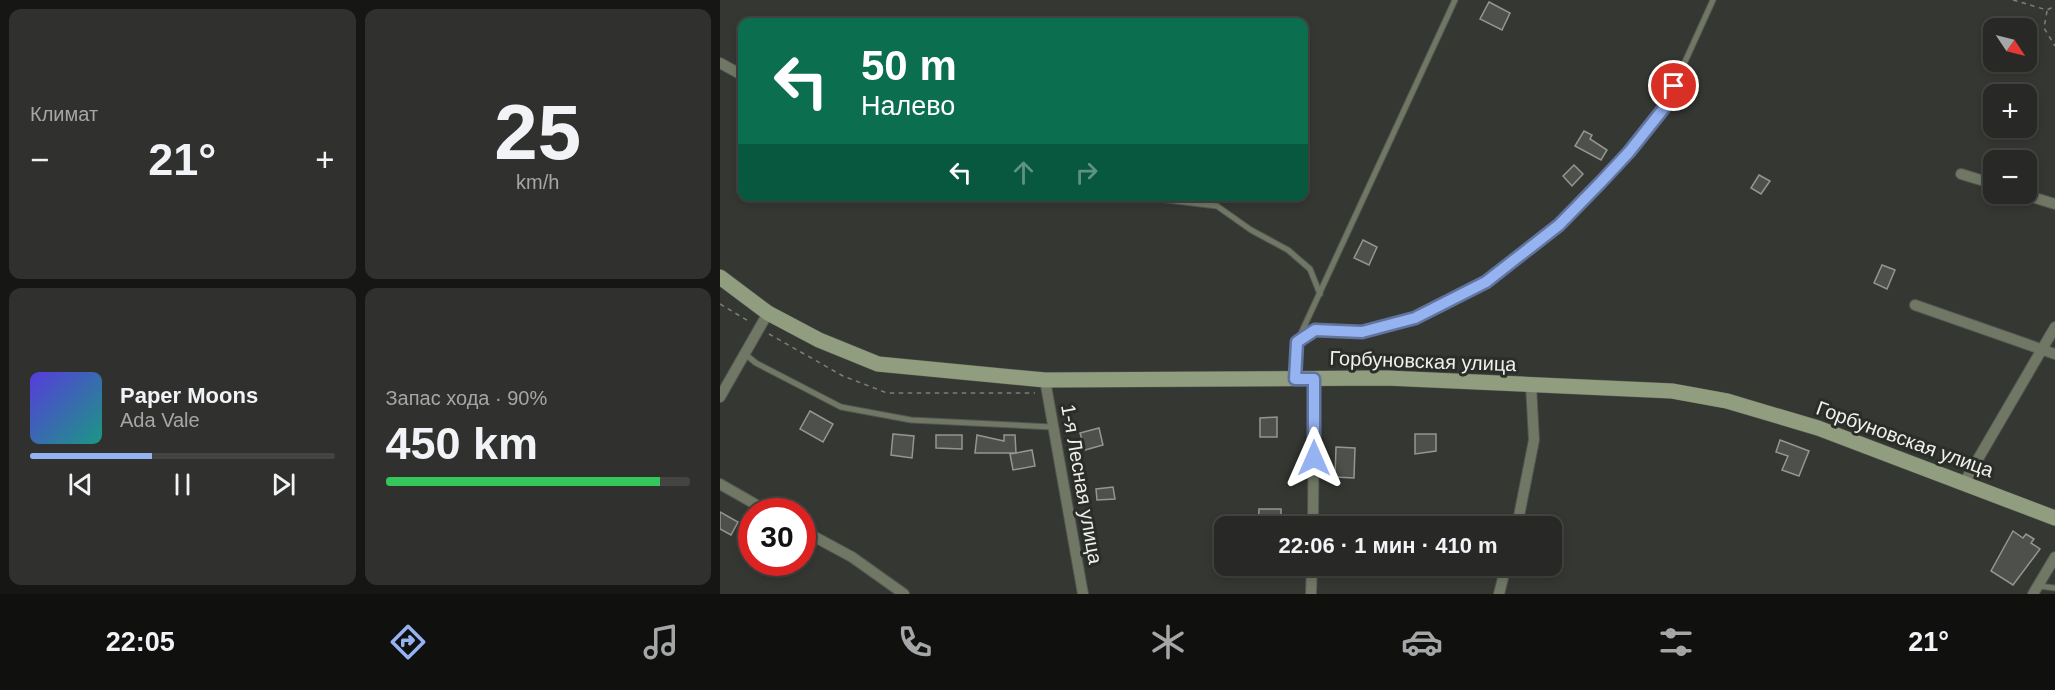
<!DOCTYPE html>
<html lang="ru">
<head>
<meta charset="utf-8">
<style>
  body { margin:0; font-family:Helvetica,sans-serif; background:#30312e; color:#f1f3f6; height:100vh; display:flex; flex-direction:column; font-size:22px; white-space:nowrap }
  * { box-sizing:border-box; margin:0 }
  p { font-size:20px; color:#a5a6a7 }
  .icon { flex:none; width:33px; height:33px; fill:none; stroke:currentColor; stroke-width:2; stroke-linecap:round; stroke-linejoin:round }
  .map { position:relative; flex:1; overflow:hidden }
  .side { display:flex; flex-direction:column; gap:9px; padding:9px; background:#161715; width:720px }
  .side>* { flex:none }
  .top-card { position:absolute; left:18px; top:18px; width:570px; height:183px; border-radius:12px; box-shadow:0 3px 9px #0003,0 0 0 2px #444543; background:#0b6e4f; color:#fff; overflow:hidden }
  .needle { width:39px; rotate:125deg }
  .buttons { position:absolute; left:1263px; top:18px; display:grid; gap:12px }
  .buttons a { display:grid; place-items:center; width:54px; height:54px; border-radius:12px; background:#282926; box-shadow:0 3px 9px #0003,0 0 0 2px #444543; font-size:30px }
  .speed { position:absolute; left:18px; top:498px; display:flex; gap:12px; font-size:30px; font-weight:700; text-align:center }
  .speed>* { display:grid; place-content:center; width:78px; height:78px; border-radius:50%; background:#282926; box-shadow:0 3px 9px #0003,0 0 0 2px #444543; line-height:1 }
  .speed .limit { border:9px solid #d22; background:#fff; color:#111 }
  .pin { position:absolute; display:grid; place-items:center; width:51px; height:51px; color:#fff; margin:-26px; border:3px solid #fff; border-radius:50%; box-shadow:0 2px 6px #0007 }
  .me { position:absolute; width:66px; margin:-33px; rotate:0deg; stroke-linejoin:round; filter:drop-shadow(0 0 4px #0008) }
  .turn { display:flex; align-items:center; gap:21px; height:126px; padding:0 24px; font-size:27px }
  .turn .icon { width:78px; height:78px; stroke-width:2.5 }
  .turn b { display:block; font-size:42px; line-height:51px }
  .lanes { display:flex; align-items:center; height:57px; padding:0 24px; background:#0003; justify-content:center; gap:30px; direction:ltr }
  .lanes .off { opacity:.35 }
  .big { font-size:45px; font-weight:600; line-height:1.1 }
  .side .widget { flex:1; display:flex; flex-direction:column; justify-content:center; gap:9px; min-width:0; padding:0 21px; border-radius:12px; background:#30312e }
  .side .dial { align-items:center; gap:0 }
  .dial b { font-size:78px; line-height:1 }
  .song { display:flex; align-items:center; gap:18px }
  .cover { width:72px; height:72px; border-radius:9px; background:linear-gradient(135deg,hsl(250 70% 55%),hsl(170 70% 35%)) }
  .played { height:6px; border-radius:3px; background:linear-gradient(90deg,#95b2f1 40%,#444543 40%) }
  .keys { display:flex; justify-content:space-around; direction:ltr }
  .heat { display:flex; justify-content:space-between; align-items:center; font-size:33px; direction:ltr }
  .charge { height:9px; border-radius:4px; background:linear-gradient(90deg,#34c759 90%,#444543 0) }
  .side .tiles { flex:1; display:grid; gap:9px; grid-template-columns:repeat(2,1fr) }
  .trip { position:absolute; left:494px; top:516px; width:348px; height:60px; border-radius:12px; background:#282926; box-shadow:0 3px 9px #0003,0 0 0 2px #444543; font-weight:600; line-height:60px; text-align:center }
  .dock { display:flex; height:96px; justify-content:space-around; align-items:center; background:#10100f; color:#a5a6a7 }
  .dock .icon { width:42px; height:42px }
  .dock .current { color:#95b2f1 }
  .dock b { font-size:27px; color:#f1f3f6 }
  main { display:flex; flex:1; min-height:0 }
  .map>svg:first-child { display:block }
</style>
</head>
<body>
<main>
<section class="side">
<div class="tiles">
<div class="widget"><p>Климат</p>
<div class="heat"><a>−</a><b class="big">21°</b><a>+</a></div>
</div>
<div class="widget dial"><b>25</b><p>km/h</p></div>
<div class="widget">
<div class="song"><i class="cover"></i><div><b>Paper Moons</b><p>Ada Vale</p></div></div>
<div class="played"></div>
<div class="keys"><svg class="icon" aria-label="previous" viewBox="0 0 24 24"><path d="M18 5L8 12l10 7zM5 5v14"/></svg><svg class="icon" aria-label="pause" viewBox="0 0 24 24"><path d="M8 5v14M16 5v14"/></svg><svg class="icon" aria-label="next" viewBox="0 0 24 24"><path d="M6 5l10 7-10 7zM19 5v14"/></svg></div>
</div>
<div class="widget"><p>Запас хода · 90%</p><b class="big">450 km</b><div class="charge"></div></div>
</div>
</section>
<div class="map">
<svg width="1335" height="594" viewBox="0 0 1335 594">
  <rect width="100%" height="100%" fill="#353732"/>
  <!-- building -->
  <g fill="#4e514b" stroke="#949791" stroke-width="1.5">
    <polygon points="769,2 790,13 782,30 760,19"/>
    <polygon points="864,131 872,135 870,139 887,150 881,160 855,146"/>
    <polygon points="854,165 863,174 852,186 843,176"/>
    <polygon points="1039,175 1050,181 1041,194 1031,188"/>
    <polygon points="643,240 657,247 649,265 634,258"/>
    <polygon points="1162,265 1175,270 1167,289 1154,283"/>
    <polygon points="90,411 113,424 103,442 80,429"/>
    <polygon points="557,417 557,437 540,437 540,418"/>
    <polygon points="379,428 383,445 365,450 360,433"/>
    <polygon points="173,434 194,436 192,458 171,455"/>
    <polygon points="695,434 716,434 716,451 695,454"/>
    <polygon points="216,435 242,435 242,449 216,448"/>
    <polygon points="257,435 284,441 284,435 295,435 296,453 312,450 315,466 293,470 290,454 296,453 255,453"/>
    <polygon points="1060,440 1089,451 1079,476 1062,470 1068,456 1056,452"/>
    <polygon points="616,447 635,448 634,478 615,477"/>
    <polygon points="393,487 395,499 377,500 376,489"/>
    <polygon points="539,509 561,509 561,524 538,525"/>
    <polygon points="0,512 18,522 11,535 0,529"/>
    <polygon points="1293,531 1303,538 1306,534 1314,539 1311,543 1320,549 1293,585 1271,571"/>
  </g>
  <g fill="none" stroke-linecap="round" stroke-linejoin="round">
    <defs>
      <g id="lane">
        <polyline points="414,196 497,206 531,230 568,250 590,269 600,294"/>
        <polyline points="577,342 595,330 642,332 695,318 766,282 839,225 909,152 944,108 993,0"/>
        <polyline points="25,354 36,363 121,407 191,420 332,427"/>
        <polyline points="575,377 577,342 735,0"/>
        <polyline points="1319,586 1335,588"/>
      </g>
      <g id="street">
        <polyline points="0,63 22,75"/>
        <polyline points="1241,174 1274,184"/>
        <polyline points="1302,194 1335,204"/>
        <polyline points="1195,305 1335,354"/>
        <polyline points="325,380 363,594"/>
        <polyline points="0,397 48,313"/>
        <polyline points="1244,483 1335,327"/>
        <polyline points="0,484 49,512"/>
        <polyline points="593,526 594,379"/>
        <polyline points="797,526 814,440 811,385"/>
        <polyline points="82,530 132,557 184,594"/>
        <polyline points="591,594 592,566"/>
        <polyline points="779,594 786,566"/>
        <polyline points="1313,594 1335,557"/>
      </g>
      <polyline id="secondary" points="0,277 48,313 99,340 158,364 325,380 667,378 952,391 1007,401 1098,428 1335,518"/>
    </defs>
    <!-- lane casing -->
    <use href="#lane" stroke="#535550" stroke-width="7"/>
    <!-- street casing -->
    <use href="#street" stroke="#535550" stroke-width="12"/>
    <!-- secondary casing -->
    <use href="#secondary" stroke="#535550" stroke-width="16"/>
    <!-- path -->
    <g stroke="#7d7f7b" stroke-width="1.5" stroke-dasharray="4.5 4.5" stroke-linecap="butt">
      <polyline points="1293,0 1327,10 1335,6"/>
      <polyline points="1327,11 1324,28 1335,46"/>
      <polyline points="0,304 30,322"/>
      <polyline points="49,334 123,376 167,393 315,393"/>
    </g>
    <!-- lane -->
    <use href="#lane" stroke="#707865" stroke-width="5"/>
    <!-- street -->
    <use href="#street" stroke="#707865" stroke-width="10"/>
    <!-- secondary -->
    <use href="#secondary" stroke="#909d7f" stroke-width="15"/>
  </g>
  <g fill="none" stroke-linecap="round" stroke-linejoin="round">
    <defs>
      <polyline id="route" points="594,458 594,379 575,379 577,342 595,330 642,332 695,318 766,282 839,225 881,182 909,152 944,108 954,86"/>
    </defs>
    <!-- route casing -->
    <use href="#route" stroke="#61749d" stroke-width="15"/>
    <!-- route -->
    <use href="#route" stroke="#95b2f1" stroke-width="10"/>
  </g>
  <g text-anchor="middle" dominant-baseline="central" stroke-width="6" stroke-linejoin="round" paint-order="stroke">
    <!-- street labels -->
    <g font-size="20" fill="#eff1ed" stroke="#2b2d28">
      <text transform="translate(703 361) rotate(2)">Горбуновская улица</text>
      <text transform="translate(1185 439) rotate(20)">Горбуновская улица</text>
      <text transform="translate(362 484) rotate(80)">1-я Лесная улица</text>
    </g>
  </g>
</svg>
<div class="buttons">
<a><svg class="needle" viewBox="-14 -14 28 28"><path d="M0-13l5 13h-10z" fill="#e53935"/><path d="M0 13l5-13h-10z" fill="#a5a6a7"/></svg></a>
<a>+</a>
<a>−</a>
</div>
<div class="speed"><div class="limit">30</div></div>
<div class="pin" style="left:954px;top:86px;background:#d93025"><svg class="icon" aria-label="arrive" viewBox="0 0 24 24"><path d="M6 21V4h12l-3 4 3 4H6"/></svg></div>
<svg class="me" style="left:594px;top:458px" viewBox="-20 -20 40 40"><path d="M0-17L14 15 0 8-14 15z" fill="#95b2f1" stroke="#fff" stroke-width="4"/></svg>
<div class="trip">22:06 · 1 мин · 410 m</div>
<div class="top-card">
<div class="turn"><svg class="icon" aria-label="left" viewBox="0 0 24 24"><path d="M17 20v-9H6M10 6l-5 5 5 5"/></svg><div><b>50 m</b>Налево</div></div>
<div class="lanes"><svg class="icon" aria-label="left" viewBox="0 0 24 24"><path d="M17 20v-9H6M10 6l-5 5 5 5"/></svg><svg class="icon off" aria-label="ahead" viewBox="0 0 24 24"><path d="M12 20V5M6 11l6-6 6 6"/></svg><svg class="icon off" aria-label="right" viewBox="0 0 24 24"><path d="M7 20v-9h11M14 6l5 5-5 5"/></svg></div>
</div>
</div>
</main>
<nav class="dock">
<b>22:05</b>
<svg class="icon current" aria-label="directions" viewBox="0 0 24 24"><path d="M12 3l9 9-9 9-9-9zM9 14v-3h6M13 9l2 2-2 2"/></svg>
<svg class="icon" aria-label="music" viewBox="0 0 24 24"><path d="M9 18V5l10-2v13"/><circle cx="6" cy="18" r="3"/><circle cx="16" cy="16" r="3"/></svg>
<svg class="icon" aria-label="phone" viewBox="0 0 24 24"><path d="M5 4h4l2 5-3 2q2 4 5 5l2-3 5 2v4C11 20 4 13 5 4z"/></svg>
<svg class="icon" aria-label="climate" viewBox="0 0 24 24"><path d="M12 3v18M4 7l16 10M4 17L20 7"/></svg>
<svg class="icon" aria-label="car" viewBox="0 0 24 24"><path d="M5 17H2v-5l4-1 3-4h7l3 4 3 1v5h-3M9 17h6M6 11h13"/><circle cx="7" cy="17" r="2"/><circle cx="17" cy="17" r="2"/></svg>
<svg class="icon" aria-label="filters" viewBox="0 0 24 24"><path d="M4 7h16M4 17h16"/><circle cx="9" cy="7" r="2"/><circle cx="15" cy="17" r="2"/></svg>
<b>21°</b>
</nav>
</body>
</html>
